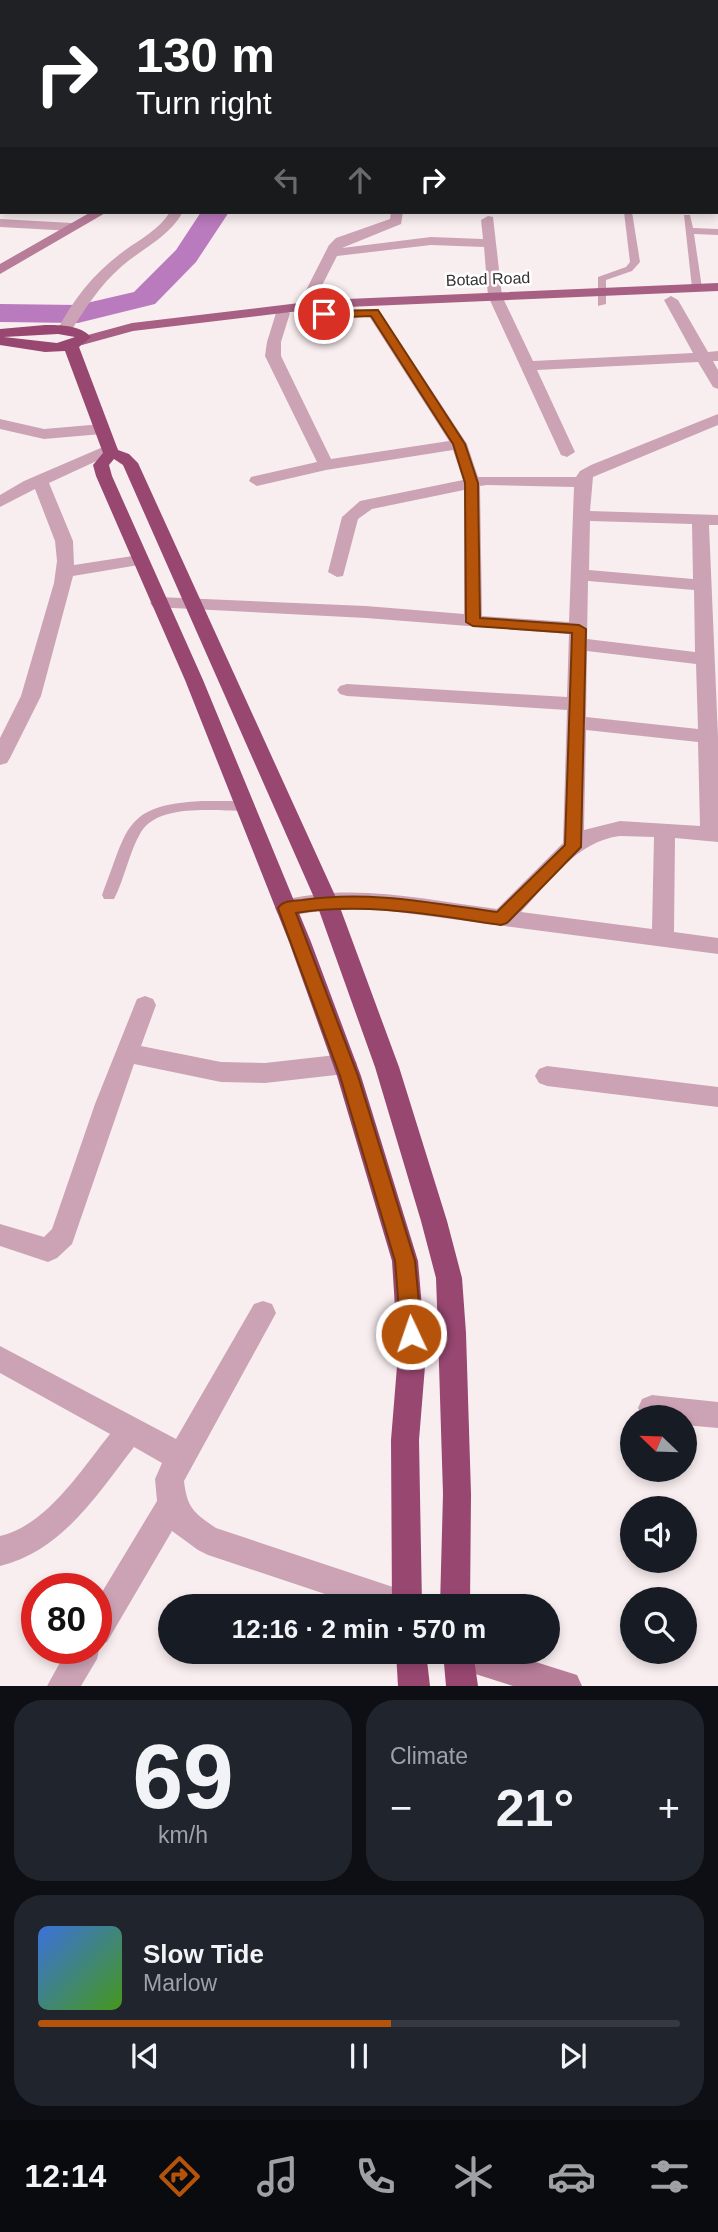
<!DOCTYPE html>
<html lang="en">
<head>
<meta charset="utf-8">
<style>
  body { margin:0; font-family:Arial,sans-serif; background:#20242c; color:#f1f3f6; height:100vh; display:flex; flex-direction:column; font-size:26px; white-space:nowrap }
  * { box-sizing:border-box; margin:0 }
  p { font-size:23px; color:#9ea1a6 }
  .icon { flex:none; width:38px; height:38px; fill:none; stroke:currentColor; stroke-width:2; stroke-linecap:round; stroke-linejoin:round }
  .map { position:relative; height:1686px; overflow:hidden }
  .drawer { display:flex; flex-direction:column; gap:14px; padding:14px; background:#0d0f14; flex:1 }
  .drawer>* { flex:none }
  .top-card { position:absolute; left:0px; top:0px; width:719px; height:214px; box-shadow:0 4px 10px #0003; background:#202124; color:#fff; overflow:hidden }
  .needle { width:46px; rotate:293deg }
  .controls { position:absolute; left:620px; top:1405px; display:grid; gap:14px }
  .controls a { display:grid; place-items:center; width:77px; height:77px; border-radius:50%; background:#171b24; box-shadow:0 4px 10px #0003; font-size:35px }
  .speed { position:absolute; left:21px; top:1573px; display:flex; gap:14px; font-size:35px; font-weight:700; text-align:center }
  .speed>* { display:grid; place-content:center; width:91px; height:91px; border-radius:50%; background:#171b24; box-shadow:0 4px 10px #0003; line-height:1 }
  .speed .limit { border:10px solid #d22; background:#fff; color:#111 }
  .pin { position:absolute; display:grid; place-items:center; width:60px; height:60px; color:#fff; margin:-30px; border:4px solid #fff; border-radius:50%; box-shadow:0 2px 7px #0007 }
  .me { position:absolute; width:77px; margin:-38px; rotate:357deg; stroke-linejoin:round; filter:drop-shadow(0 0 5px #0008) }
  .turn { display:flex; align-items:center; gap:24px; height:147px; padding:0 21px; font-size:32px }
  .turn .icon { width:91px; height:91px; stroke-width:2.5 }
  .turn b { display:block; font-size:49px; line-height:60px }
  .lanes { display:flex; align-items:center; height:66px; padding:0 21px; background:#0003; justify-content:center; gap:35px; direction:ltr }
  .lanes .off { opacity:.35 }
  .big { font-size:52px; font-weight:700; line-height:1.1 }
  .drawer .widget { flex:1; display:flex; flex-direction:column; justify-content:center; gap:10px; min-width:0; padding:0 24px; border-radius:28px; background:#20242c }
  .drawer .dial { align-items:center; gap:0 }
  .dial b { font-size:91px; line-height:1 }
  .song { display:flex; align-items:center; gap:21px }
  .cover { width:84px; height:84px; border-radius:10px; background:linear-gradient(135deg,hsl(220 70% 55%),hsl(100 70% 35%)) }
  .played { height:7px; border-radius:4px; background:linear-gradient(90deg,#b45309 55%,#363941 55%) }
  .keys { display:flex; justify-content:space-around; direction:ltr }
  .heat { display:flex; justify-content:space-between; align-items:center; font-size:38px; direction:ltr }
  .drawer .tiles { flex:1; display:grid; gap:14px; grid-template-columns:1fr 1fr }
  .widget:last-child { grid-column:span 2 }
  .trip { position:absolute; left:158px; top:1594px; width:402px; height:70px; border-radius:35px; background:#171b24; box-shadow:0 4px 10px #0003; font-weight:700; line-height:70px; text-align:center }
  .dock { display:flex; height:112px; justify-content:space-around; align-items:center; background:#090b0e; color:#9ea1a6 }
  .dock .icon { width:49px; height:49px }
  .dock .selected { color:#b45309 }
  .dock b { font-size:32px; color:#f1f3f6 }
  .map>svg:first-child { display:block }
</style>
</head>
<body>
<div class="map">
<svg width="718" height="1686" viewBox="0 0 718 1686">
  <rect width="100%" height="100%" fill="#f9eeef"/>
  <g fill="none" stroke-linecap="round" stroke-linejoin="round">
    <!-- river -->
    <g fill="#ba7bbe" fill-rule="evenodd">
      <polygon points="594,0 620,0 593,2"/>
      <polygon points="201,212 229,212 196,262 155,304 78,323 0,322 0,304 78,305 134,292 176,250"/>
    </g>
    <!-- lane -->
    <g fill="#cca3b5" fill-rule="evenodd">
      <polygon points="498,0 514,2 500,2"/>
      <polygon points="624,212 632,212 640,262 632,271 606,280 606,304 598,306 598,277 626,267 630,262"/>
      <polygon points="684,215 690,215 693,228 718,229 718,235 694,234 702,288 697,291 692,288"/>
      <path d="M202,801H245L252,806L245,811C216,811 159,803 141,832C129,852 125,878 114,899H104L102,895C128,830 122,805 202,801Z"/>
    </g>
    <!-- street -->
    <g fill="#cca3b5" fill-rule="evenodd">
      <rect x="42" y="0" width="10" height="2"/>
      <polygon points="109,0 119,0 108,2"/>
      <polygon points="407,0 419,0 406,2"/>
      <rect x="0" y="2" width="2" height="6"/>
      <rect x="0" y="46" width="2" height="6"/>
      <polygon points="0,93 2,93 0,101"/>
      <rect x="0" y="127" width="2" height="8"/>
      <rect x="0" y="169" width="2" height="8"/>
      <path d="M170,212H183C169,237 143,248 122,266C99,286 85,309 69,334H59L57,331C73,299 95,272 124,251C140,239 159,230 170,212Z"/>
      <polygon points="391,212 403,212 401,224 342,248 431,237 483,239 481,220 488,216 493,217 502,296 533,361 693,353 664,300 671,296 678,300 708,352 718,351 718,361 713,361 718,370 718,389 713,387 698,362 537,370 575,452 567,457 561,455 488,296 484,247 431,245 337,256 310,309 300,309 298,306 329,245 336,238 390,219"/>
      <polygon points="0,219 72,223 79,227 72,231 0,227"/>
      <path d="M283,309L290,313L281,342V356L331,459L449,441L367,313L374,309L381,313L467,444L478,477H576L580,471L591,465L718,414V425L593,477L590,511L718,515V525H709L718,737V842L675,838L674,932L718,938V954L375,909L327,910L286,916L278,914L275,908L278,902C348,881 427,900 497,909L563,843L567,710L347,696L340,694L337,690L340,686L347,684L567,697L569,634L366,618L153,607L150,603L159,597L366,606L464,614V490L372,509L358,519L343,576L337,577L328,572L342,517L360,501L463,480L453,450L326,470L257,486L249,481L251,477L317,462L265,356L267,342L276,313ZM487,485L574,487L569,622L482,616L480,486ZM590,521L692,524L693,579L589,570ZM588,581L694,590L695,652L587,639ZM587,651L696,664L698,729L586,717ZM586,730L698,742L700,826L620,821L584,830ZM620,836L654,837L652,929L521,912C549,882 577,841 620,836Z"/>
      <polygon points="0,419 44,429 102,424 110,429 102,434 44,439 0,429"/>
      <polygon points="110,444 118,449 116,452 49,483 73,541 74,565 139,555 148,560 139,565 73,576 41,696 10,758 7,763 0,765 0,738 21,696 54,583 57,561 55,541 35,489 0,507 0,495 24,481"/>
      <polygon points="145,996 153,999 156,1005 141,1046 221,1062 265,1063 345,1054 353,1057 357,1064 353,1071 345,1074 265,1083 221,1082 134,1064 72,1244 57,1258 48,1262 0,1246 0,1224 44,1237 52,1229 95,1104 137,999"/>
      <polygon points="547,1066 718,1087 718,1107 547,1086 539,1083 535,1076 539,1069"/>
      <path d="M263,1301L272,1304L276,1313L184,1481C187,1508 194,1513 216,1528L405,1591L416,1595L420,1606H361L208,1555L198,1550L172,1531L107,1642L100,1645L97,1659L81,1686H47L68,1648H96V1602L157,1501L155,1479L162,1463L134,1447C97,1495 62,1551 0,1566V1536C47,1525 81,1470 110,1434L0,1373V1346L176,1439L254,1304Z"/>
      <polygon points="652,1395 718,1402 718,1428 684,1425 684,1418 642,1417 638,1408 642,1399"/>
    </g>
    <!-- secondary -->
    <g fill="#b77c98" fill-rule="evenodd">
      <polygon points="249,0 259,0 248,2"/>
      <polygon points="91,212 107,212 0,274 0,264"/>
      <polygon points="443,1652 504,1652 577,1675 582,1686 513,1686 447,1665"/>
    </g>
    <!-- primary -->
    <polygon fill="#a76083" fill-rule="evenodd" points="718,283 718,291 324,308 133,331 82,345 75,341 77,338 132,323 324,300"/>
    <!-- highway -->
    <g fill="#984771" fill-rule="evenodd">
      <path d="M45,325C61,325 80,325 91,337L79,347L118,450L129,454L138,463L338,902L399,1067L447,1221L462,1278L466,1333L471,1494L470,1606H440L443,1494L438,1333L436,1278L421,1221L375,1067L316,902L123,465L114,459L109,465L112,476L203,680L311,942L361,1076L418,1261L426,1354L419,1440L422,1606H392L391,1440L398,1354L392,1261L337,1076L289,942L185,680L96,476L93,465L103,453L65,351L45,352L0,345V329ZM58,334L75,337L57,343L4,337Z"/>
      <polygon points="396,1652 426,1652 430,1686 398,1686"/>
      <polygon points="443,1652 473,1652 478,1686 446,1686"/>
    </g>
  </g>
  <!-- route -->
  <path fill="#b45309" stroke="#753606" stroke-width="2" d="M378,310L465,444L478,483L480,618L579,625L586,629L581,847L507,923L501,925C432,915 366,902 296,913L358,1076L415,1261L422,1334L419,1341L411,1344L404,1341L401,1334L395,1261L340,1076L278,908C283,900 293,901 302,900C368,890 432,903 497,912L565,845L572,633L473,626L466,622L465,483L453,444L371,316L324,318L318,314L324,311Z"/>
  <g text-anchor="middle" dominant-baseline="central" stroke-width="5" stroke-linejoin="round" paint-order="stroke">
    <!-- far-street labels -->
    <g font-size="16" fill="#363232" stroke="#fff">
      <text transform="translate(488 279) rotate(-2)">Botad Road</text>
    </g>
  </g>
</svg>
<div class="controls">
<a><svg class="needle" viewBox="-14 -14 28 28"><path d="M0-13l5 13h-10z" fill="#e53935"/><path d="M0 13l5-13h-10z" fill="#9ea1a6"/></svg></a>
<a><svg class="icon" aria-label="sound" viewBox="0 0 24 24"><path d="M4 9h4l5-4v14l-5-4H4zM17 9q2 3 0 6"/></svg></a>
<a><svg class="icon" aria-label="search" viewBox="0 0 24 24"><circle cx="10" cy="10" r="6"/><path d="M15 15l6 6"/></svg></a>
</div>
<div class="speed"><div class="limit">80</div></div>
<div class="pin" style="left:324px;top:314px;background:#d93025"><svg class="icon" aria-label="arrive" viewBox="0 0 24 24"><path d="M6 21V4h12l-3 4 3 4H6"/></svg></div>
<svg class="me" style="left:411px;top:1334px" viewBox="-20 -20 40 40"><circle r="17" fill="#b45309" stroke="#fff" stroke-width="3"/><path d="M0-11L8 9 0 5-8 9z" fill="#fff"/></svg>
<div class="trip">12:16 · 2 min · 570 m</div>
<div class="top-card">
<div class="turn"><svg class="icon" aria-label="right" viewBox="0 0 24 24"><path d="M7 20v-9h11M14 6l5 5-5 5"/></svg><div><b>130 m</b>Turn right</div></div>
<div class="lanes"><svg class="icon off" aria-label="left" viewBox="0 0 24 24"><path d="M17 20v-9H6M10 6l-5 5 5 5"/></svg><svg class="icon off" aria-label="ahead" viewBox="0 0 24 24"><path d="M12 20V5M6 11l6-6 6 6"/></svg><svg class="icon" aria-label="right" viewBox="0 0 24 24"><path d="M7 20v-9h11M14 6l5 5-5 5"/></svg></div>
</div>
</div>
<section class="drawer">
<div class="tiles">
<div class="widget dial"><b>69</b><p>km/h</p></div>
<div class="widget"><p>Climate</p>
<div class="heat"><a>−</a><b class="big">21°</b><a>+</a></div>
</div>
<div class="widget">
<div class="song"><i class="cover"></i><div><b>Slow Tide</b><p>Marlow</p></div></div>
<div class="played"></div>
<div class="keys"><svg class="icon" aria-label="previous" viewBox="0 0 24 24"><path d="M18 5L8 12l10 7zM5 5v14"/></svg><svg class="icon" aria-label="pause" viewBox="0 0 24 24"><path d="M8 5v14M16 5v14"/></svg><svg class="icon" aria-label="next" viewBox="0 0 24 24"><path d="M6 5l10 7-10 7zM19 5v14"/></svg></div>
</div>
</div>
</section>
<nav class="dock">
<b>12:14</b>
<svg class="icon selected" aria-label="directions" viewBox="0 0 24 24"><path d="M12 3l9 9-9 9-9-9zM9 14v-3h6M13 9l2 2-2 2"/></svg>
<svg class="icon" aria-label="music" viewBox="0 0 24 24"><path d="M9 18V5l10-2v13"/><circle cx="6" cy="18" r="3"/><circle cx="16" cy="16" r="3"/></svg>
<svg class="icon" aria-label="phone" viewBox="0 0 24 24"><path d="M5 4h4l2 5-3 2q2 4 5 5l2-3 5 2v4C11 20 4 13 5 4z"/></svg>
<svg class="icon" aria-label="climate" viewBox="0 0 24 24"><path d="M12 3v18M4 7l16 10M4 17L20 7"/></svg>
<svg class="icon" aria-label="car" viewBox="0 0 24 24"><path d="M5 17H2v-5l4-1 3-4h7l3 4 3 1v5h-3M9 17h6M6 11h13"/><circle cx="7" cy="17" r="2"/><circle cx="17" cy="17" r="2"/></svg>
<svg class="icon" aria-label="filters" viewBox="0 0 24 24"><path d="M4 7h16M4 17h16"/><circle cx="9" cy="7" r="2"/><circle cx="15" cy="17" r="2"/></svg>
</nav>
</body>
</html>
